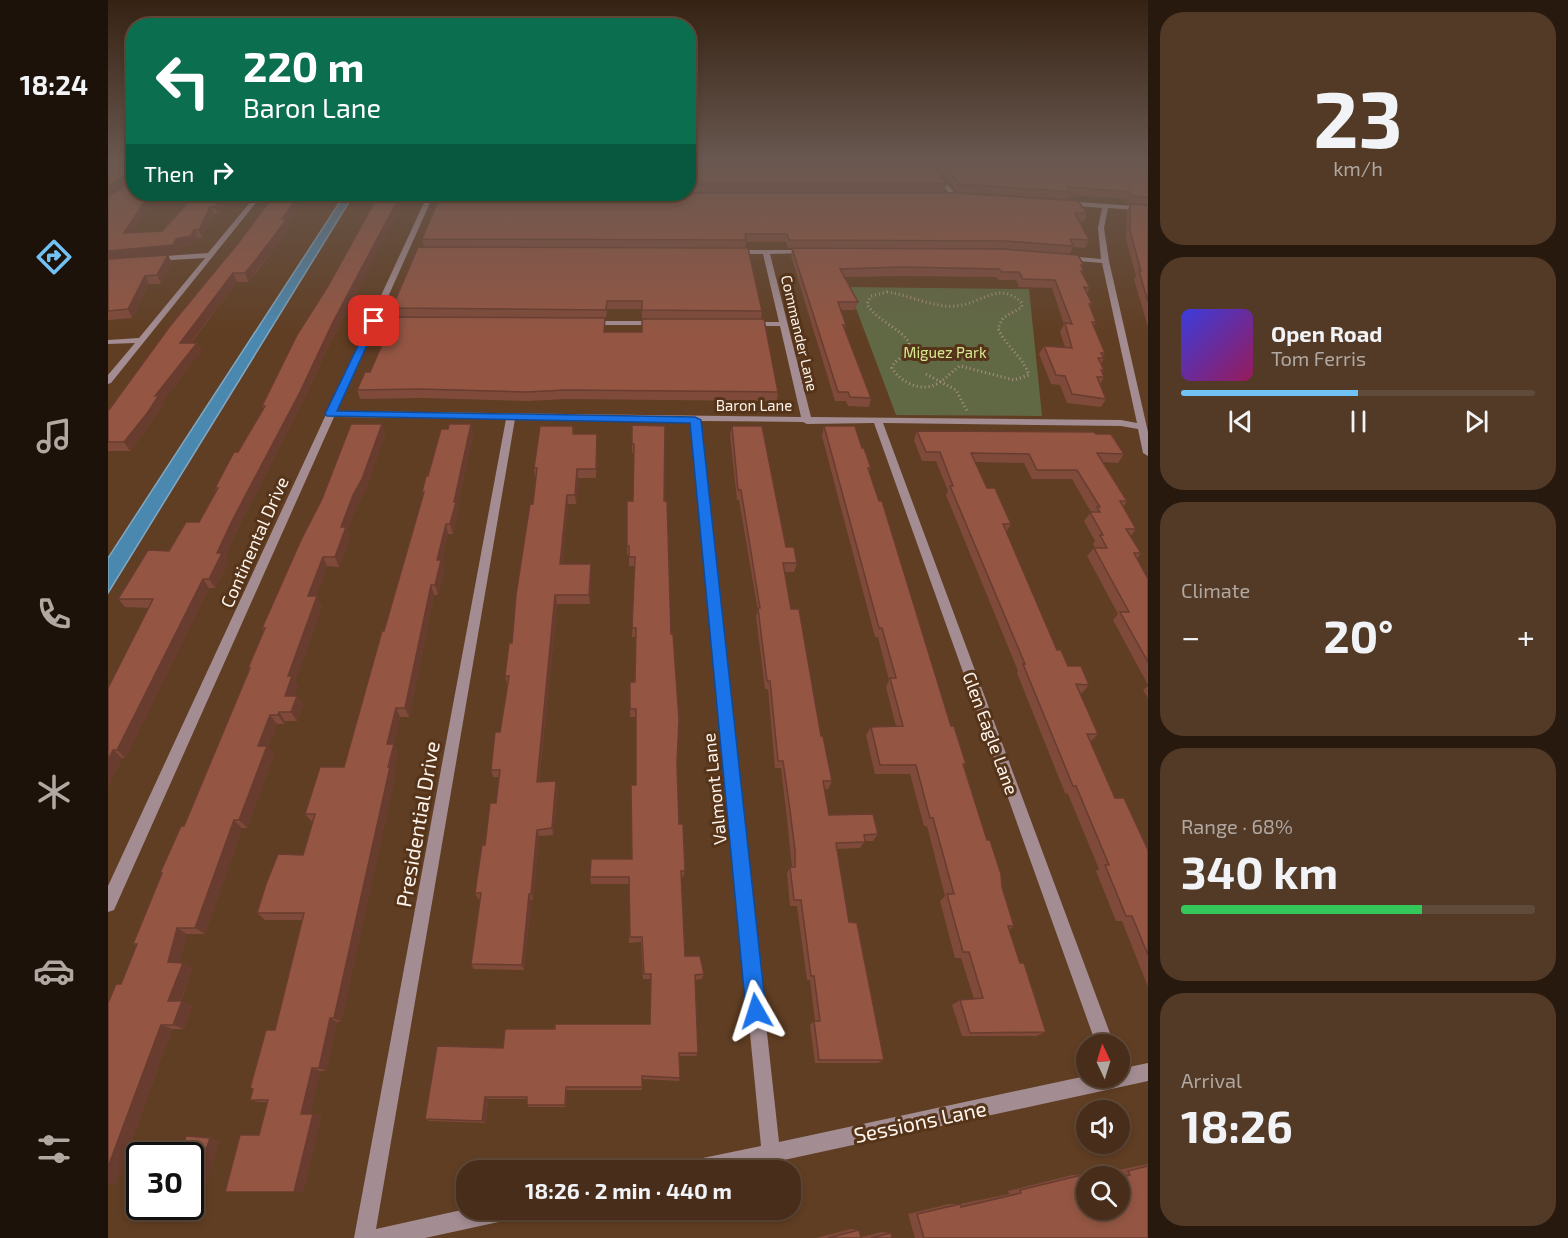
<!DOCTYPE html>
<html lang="en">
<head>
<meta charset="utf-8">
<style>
  body { margin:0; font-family:"Exo 2",sans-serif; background:#523a27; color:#f1f3f6; height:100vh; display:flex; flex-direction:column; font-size:22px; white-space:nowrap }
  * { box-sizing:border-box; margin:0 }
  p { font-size:20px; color:#b1a8a2 }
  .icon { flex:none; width:33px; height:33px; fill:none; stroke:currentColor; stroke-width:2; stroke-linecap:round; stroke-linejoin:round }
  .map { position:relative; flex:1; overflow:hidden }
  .sheet { display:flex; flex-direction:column; gap:12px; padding:12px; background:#28190e; width:420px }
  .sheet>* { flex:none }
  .banner { position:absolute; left:18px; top:18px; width:570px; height:183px; border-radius:24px; box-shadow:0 3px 9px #0003,0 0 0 2px #604a39; background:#0b6e4f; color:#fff; overflow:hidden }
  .needle { width:39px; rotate:356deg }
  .fabs { position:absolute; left:968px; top:1034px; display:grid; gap:12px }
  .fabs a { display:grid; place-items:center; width:54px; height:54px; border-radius:50%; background:#482e1a; box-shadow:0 3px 9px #0003,0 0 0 2px #604a39; font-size:30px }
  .speed { position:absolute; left:18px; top:1142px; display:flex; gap:12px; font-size:30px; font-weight:700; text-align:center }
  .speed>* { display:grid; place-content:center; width:78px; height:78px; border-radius:50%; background:#482e1a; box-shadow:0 3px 9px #0003,0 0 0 2px #604a39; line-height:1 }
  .speed .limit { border:3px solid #111; border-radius:9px; background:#fff; color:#111 }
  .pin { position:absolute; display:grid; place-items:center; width:51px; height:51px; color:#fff; margin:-26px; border-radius:12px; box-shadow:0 3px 9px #0006 }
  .me { position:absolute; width:66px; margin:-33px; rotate:354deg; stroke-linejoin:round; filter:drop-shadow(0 0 4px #0008) }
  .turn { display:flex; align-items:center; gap:21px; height:126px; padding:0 18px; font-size:27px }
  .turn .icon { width:78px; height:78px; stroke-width:2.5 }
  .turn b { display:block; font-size:42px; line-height:51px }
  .then { display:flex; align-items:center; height:57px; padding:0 18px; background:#0003; gap:12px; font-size:22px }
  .big { font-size:45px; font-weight:700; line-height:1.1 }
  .sheet .widget { flex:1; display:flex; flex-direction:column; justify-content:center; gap:9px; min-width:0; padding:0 21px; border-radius:24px; background:#523a27 }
  .sheet .dial { align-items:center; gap:0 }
  .dial b { font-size:78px; line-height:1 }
  .song { display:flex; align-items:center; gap:18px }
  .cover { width:72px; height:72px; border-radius:9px; background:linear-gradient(135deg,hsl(240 70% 55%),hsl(330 70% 35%)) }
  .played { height:6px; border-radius:3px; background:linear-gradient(90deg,#71c1f5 50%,#604a39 50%) }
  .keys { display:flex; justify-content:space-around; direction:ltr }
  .heat { display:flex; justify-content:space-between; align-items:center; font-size:33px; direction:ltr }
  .charge { height:9px; border-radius:4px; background:linear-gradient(90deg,#34c759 68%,#604a39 0) }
  .trip { position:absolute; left:348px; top:1160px; width:345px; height:60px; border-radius:24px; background:#482e1a; box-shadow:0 3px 9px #0003,0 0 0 2px #604a39; font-weight:700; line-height:60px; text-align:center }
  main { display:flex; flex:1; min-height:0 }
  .dock { display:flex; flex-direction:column; width:108px; justify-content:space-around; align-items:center; background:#1d120a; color:#b1a8a2 }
  .dock .icon { width:42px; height:42px }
  .dock .active { color:#71c1f5 }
  .dock b { font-size:27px; color:#f1f3f6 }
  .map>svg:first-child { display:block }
</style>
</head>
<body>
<main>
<nav class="dock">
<b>18:24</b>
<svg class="icon active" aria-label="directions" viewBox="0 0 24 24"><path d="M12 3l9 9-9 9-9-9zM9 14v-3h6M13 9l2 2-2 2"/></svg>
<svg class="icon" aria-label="music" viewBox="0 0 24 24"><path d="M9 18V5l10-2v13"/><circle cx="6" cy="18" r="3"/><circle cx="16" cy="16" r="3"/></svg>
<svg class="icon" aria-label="phone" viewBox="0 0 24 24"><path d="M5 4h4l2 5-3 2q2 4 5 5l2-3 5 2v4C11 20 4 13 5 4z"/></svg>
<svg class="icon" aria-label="climate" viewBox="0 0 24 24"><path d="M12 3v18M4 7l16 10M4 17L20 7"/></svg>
<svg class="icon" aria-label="car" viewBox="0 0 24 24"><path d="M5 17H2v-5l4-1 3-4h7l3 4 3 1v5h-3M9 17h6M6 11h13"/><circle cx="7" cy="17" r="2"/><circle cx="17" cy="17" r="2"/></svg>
<svg class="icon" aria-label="filters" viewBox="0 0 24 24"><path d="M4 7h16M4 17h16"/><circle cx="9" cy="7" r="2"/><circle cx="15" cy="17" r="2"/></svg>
</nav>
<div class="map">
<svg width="1040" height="1238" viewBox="0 0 1040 1238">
  <rect width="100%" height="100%" fill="#603e23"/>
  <!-- green -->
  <polygon fill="#616944" points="740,287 921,289 934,416 788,415"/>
  <!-- water -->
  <polygon fill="#4b88af" stroke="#80a8c2" stroke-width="1.5" points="237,194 246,194 0,593 0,558"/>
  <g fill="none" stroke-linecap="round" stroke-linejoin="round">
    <!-- path -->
    <g stroke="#a89180" stroke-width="3" stroke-dasharray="1 3" stroke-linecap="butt">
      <path d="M779,292C802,295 825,308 848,306C874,304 891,280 914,303V307L895,318L890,328C897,346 915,356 921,375L906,380L852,366C844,371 838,379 829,384C813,392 793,383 784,368L786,363L801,351V342C789,326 769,321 759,304L763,296Z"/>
      <polyline points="818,374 848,390 859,411"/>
    </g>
    <!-- street -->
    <g fill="#a38d93" fill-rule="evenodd">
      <polygon points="816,161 822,161 848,195 848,197 844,197"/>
      <polygon points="149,194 155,194 3,383 0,384 0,375 27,343 0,344 0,340 31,338 97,258 46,261 43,261 43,257 100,253"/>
      <polygon points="320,194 326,194 229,411 693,417 672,326 642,326 638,324 642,322 671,322 655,254 626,254 622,252 626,250 699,250 703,252 701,253 662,254 703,417 1013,420 1029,423 994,263 959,260 955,258 959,256 993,259 990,228 994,208 957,205 954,203 957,201 1040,207 1040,211 1000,208 996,228 1001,261 1040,432 1040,456 1035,453 1030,429 1013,426 775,423 1006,1044 988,1044 766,423 699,424 695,422 592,421 671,1142 978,1076 1011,1077 1011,1069 1040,1063 1040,1081 630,1170 575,1170 578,1163 585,1160 653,1146 582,421 407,419 268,1229 358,1209 414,1209 411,1216 404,1219 317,1238 246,1238 398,419 226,417 6,910 0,912 0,886"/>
      <polygon points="480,321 550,321 554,323 550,325 483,325 479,323"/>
    </g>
  </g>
  <!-- wall -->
  <g fill="#7f4a3a" fill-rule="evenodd">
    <polygon points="580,161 839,184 836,192 580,192"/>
    <polygon points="824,161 1040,161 1040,205 1019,203 1019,199 962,195 960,199 849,192"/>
    <polygon points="26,194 55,194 43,206 25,232 54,231 127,194 110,214 106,214 94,238 89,238 86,244 72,247 69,253 26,257 60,255 64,263 53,284 41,284 24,318 0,320 0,197"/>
    <polygon points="271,194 299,194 228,331 195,401 129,530 117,558 120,562 107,588 101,588 17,758 14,758 0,786 0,688 41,608 17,607 10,599 61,551 91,522 108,491 107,488 130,452 155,409 154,406"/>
    <polygon points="333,194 979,213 976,221 971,221 981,240 977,248 965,247 962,254 976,266 974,269 976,271 974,273 982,288 979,293 984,304 982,308 988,322 986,327 997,353 995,357 996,358 993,364 996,370 994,374 996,377 992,384 998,399 993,407 959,403 952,385 943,384 931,354 936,346 957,347 952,332 956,324 944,288 911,287 908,280 891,280 888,277 792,276 737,277 750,302 747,310 733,310 738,325 737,329 763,398 761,407 740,406 738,401 727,401 683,256 684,248 893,249 680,248 678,242 638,242 637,248 316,247 314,239"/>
    <polygon points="1022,204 1040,205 1040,327 1026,279 1028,276 1018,239 1019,212"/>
    <polygon points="180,222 181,227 150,270 140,282 129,282 83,343 89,343 93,351 55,401 56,404 22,451 0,451 0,411 62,326"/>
    <path d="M310,247L654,311L653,319L670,392L669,401L458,399L420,401L315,398L252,399L249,390L262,372L272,348L270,340L287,317L284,308ZM499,309H534V332H497V318H498Z"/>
    <polygon points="274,424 277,434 258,489 249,505 239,531 242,537 231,567 219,566 208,596 214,606 187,681 190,685 186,696 189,696 195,705 189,721 177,721 176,724 169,724 160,747 166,755 139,828 134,828 97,934 79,934 71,963 75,963 84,968 73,1001 84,1006 76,1029 64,1029 8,1184 0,1184 0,1003 13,984 28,946 25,944 54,874 52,873 76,826 141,670 140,668 156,631 154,628"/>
    <polygon points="363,424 365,434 349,508 350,512 345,534 340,534 334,562 336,570 330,595 326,595 301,717 292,717 285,744 290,752 285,772 287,775 233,1022 229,1022 218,1071 212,1071 202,1114 213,1116 195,1192 117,1192 151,1135 159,1102 151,1102 142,1100 167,1030 194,920 157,920 149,913 195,855 205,822 204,822 197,814 236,767 315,496 314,492 320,476 340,429"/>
    <polygon points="524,425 556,501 569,763 571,824 577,871 575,877 573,877 577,956 596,974 594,979 587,980 590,1053 588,1056 572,1056 572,1078 571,1081 534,1079 534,1090 459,1090 458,1107 421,1107 419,1105 419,1099 380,1099 378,1123 322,1121 317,1119 395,1048 447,1029 542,1024 542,979 535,979 533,942 521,943 521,884 483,884 482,877 524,859 528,785 528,717 522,717 522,682 527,682 528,637 524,637 527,566 521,566 521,555 519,555 519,546 525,501 526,453 524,453"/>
    <polygon points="624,426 678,547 689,563 686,572 677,572 683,609 724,781 720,789 716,789 721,815 770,834 765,841 757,841 752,848 729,849 741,922 776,1060 770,1063 707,1063 702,1025 706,1021 707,1021 702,980 699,980 689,906 682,906 679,873 682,867 684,867 683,857 678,810 673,768 667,768 660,689 657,689 648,616 650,611 631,500 629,500 622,435"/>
    <polygon points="716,426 754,448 763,468 761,472 843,726 858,764 856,766 906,926 901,930 912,963 938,1032 928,1036 854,1036 844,1005 852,1000 866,999 853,958 847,958 832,901 837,896 819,826 816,826 802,774 767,774 758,735 763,727 788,726 778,687 781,680 770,637 767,637 714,436"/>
    <polygon points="809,431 988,434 1016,454 1010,463 994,462 1019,501 1015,507 1028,529 1023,536 1033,553 1029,559 1040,579 1040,685 1005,620 1010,614 979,556 986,548 987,548 985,544 987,541 976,521 983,512 964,479 924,479 916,463 867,462 879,488 903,524 898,532 949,650 960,666 981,685 974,693 972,693 990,734 982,742 1007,798 1040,850 1040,987 1014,921 1008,921 988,871 991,869 960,794 957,793 909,673 910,671 838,495 840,491 828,461 814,461 806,440"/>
    <polygon points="466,434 489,443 488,478 470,478 468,504 460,504 454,564 483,564 482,604 449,604 431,782 450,789 445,835 431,836 425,900 423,900 416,970 366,969 363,964 372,899 370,899 367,893 377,845 388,803 391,777 385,777 383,770 392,732 400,684 399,684 397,676 404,643 425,504 428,477 427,477 426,468"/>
    <polygon points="1040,686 1040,698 1035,690"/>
    <polygon points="1040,1164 1040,1238 807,1238 800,1214 841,1204 852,1204 901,1194 900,1191 964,1175 978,1174 978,1209 1011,1209 1011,1176 1006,1176 1005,1171"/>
    <polygon points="743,1229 751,1230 753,1237 774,1232 783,1233 784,1238 708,1238"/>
  </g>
  <!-- shaded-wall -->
  <g fill="#683c2f">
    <polygon points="23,172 26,180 0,196 0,186"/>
    <polygon points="44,194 55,194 43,206 20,241 16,233 39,198"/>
    <polygon points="118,194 127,194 110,214 106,207"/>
    <polygon points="192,194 200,194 180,222 181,227 140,282 137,273"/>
    <polygon points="293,194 299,194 228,331 195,401 129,530 117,558 120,562 107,588 101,579 109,553 124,521 225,322"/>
    <polygon points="102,207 106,214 94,238 91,230"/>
    <polygon points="86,230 89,238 86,244 72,247 69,253 0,259 0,251 68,239"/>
    <polygon points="60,255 64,263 53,284 49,275"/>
    <polygon points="125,273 129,282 76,351 72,343"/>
    <polygon points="37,276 41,284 24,318 20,309"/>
    <polygon points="89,343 93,351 55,401 56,404 22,451 16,442 47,396"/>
    <polygon points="274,424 277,434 258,489 249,505 239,531 242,537 231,567 227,557 233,527"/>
    <polygon points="363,424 365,434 349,508 350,512 345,534 342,524 346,502"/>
    <polygon points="469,469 470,478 468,504 467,495"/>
    <polygon points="459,495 460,504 453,572 452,564"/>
    <polygon points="338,524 340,534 334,562 336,570 330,595 327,585 329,560"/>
    <polygon points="215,557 219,566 205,606 200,596"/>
    <polygon points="483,564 483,572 482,604 481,595"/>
    <polygon points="95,579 101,588 17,758 9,750"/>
    <polygon points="323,585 326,595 301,717 297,708"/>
    <polygon points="447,595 449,604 430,789 429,782"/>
    <polygon points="209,596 214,606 187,681 190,685 183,705 177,696 180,676"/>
    <polygon points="189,696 195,705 189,721 183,712"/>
    <polygon points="288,708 292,717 283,752 279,744"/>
    <polygon points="171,712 177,721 176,724 170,715"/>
    <polygon points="162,715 169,724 160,747 166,755 139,828 131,820 150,746"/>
    <polygon points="286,744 290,752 285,772 287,775 233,1022 226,1018"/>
    <polygon points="5,750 14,758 0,786 0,760"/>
    <polygon points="448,781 450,789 445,835 444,828"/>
    <polygon points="126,820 134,828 97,934 87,928"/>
    <polygon points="429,830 431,836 425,900 423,894"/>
    <polygon points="421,894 423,900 416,970 414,965"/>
    <polygon points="69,928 79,934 70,968 60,962"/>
    <polygon points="75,963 84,968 71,1006 60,1001"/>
    <polygon points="74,1001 84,1006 76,1029 65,1025"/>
    <polygon points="222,1018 229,1022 218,1071 211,1068"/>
    <polygon points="53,1025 64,1029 8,1184 0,1184 0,1167"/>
    <polygon points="204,1068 212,1071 202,1116 193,1114"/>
    <polygon points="458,1087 459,1090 458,1107 457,1105"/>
    <polygon points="377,1097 380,1099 378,1123 374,1121"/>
    <polygon points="205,1114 213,1116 195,1192 186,1192"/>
    <polygon points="102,1138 112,1140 90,1206 79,1207 82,1206 82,1197"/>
  </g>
  <!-- building -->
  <g fill="#945643" stroke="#683c2f" stroke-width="1.5">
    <polygon points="0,161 26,161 26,194 44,194 39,198 16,233 54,231 88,194 118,194 106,207 102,207 91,230 86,230 83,236 68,239 65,245 0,251 0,197 24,181 23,172 0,186"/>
    <polygon points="580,161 821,161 839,184 580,184"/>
    <polygon points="832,161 1040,161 1040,197 1023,196 1023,192 959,187 963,192 852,184"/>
    <polygon points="580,193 848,193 970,201 979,213 967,213 981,240 962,239 965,246 896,241 681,240 679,234 637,234 638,240 314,239 333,194 580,194"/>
    <polygon points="167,194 192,194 174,219 179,219 147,261 137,273 125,273 72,343 89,343 47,396 51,395 40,412 16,442 0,442 0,411 62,326 131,242"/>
    <polygon points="271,194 293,194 225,322 192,392 124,521 109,553 114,553 101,579 95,579 9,750 5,750 0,760 0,688 45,599 10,599 40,550 61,551 78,522 91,522 110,488 107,488 126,452 130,452 157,406 154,406 189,335 220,286"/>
    <polygon points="1022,204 1040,205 1040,302 1031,271 1033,271 1022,231"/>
    <polygon points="310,247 640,248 654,311 534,310 534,301 499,301 498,310 284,308"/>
    <polygon points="684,248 896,249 970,255 976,266 973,265 976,271 973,271 982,288 976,287 984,304 981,304 988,322 984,322 997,353 993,353 996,358 990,358 996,370 993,370 996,377 989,377 998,399 964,394 957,376 948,375 936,346 964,348 957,323 964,324 947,280 915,279 911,272 894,272 891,269 795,267 732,269 750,302 730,302 738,325 735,325 763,398 742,397 740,392 730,392"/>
    <polygon points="60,255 49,275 37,276 20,309 0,311 0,259"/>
    <polygon points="281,317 497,318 496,332 534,332 534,319 656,319 670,392 457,390 419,392 312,389 249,390 257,372 262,372 276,340 270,340"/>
    <polygon points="243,424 274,424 254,479 245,495 233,527 238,527 227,557 215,557 200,596 209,596 180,676 184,676 177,696 189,696 183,712 171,712 170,715 162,715 150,746 159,746 131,820 126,820 87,928 69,928 60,962 75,963 60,1001 74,1001 65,1025 53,1025 0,1167 0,1003 8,984 13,984 29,944 25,944 54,873 52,873 73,826 76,826 142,668 140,668 157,628 154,628 193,540 214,499"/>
    <polygon points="341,424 363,424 346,502 348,502 342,524 338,524 329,560 333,560 327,585 323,585 297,708 288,708 279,744 286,744 280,767 282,767 226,1018 222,1018 211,1068 204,1068 193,1114 205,1114 186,1192 117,1192 132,1135 151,1135 160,1100 142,1100 145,1089 142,1088 158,1030 167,1030 196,913 149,913 158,884 170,854 195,855 207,814 197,814 212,767 236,767 274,631 276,631 316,492 314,492 318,476 320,476 333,429 340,429"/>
    <polygon points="524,425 557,426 556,501 559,501 563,634 565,634 571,720 569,763 571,824 575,824 577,871 573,871 577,956 592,956 596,974 587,975 590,1053 571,1053 572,1078 534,1076 534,1087 458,1087 457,1105 419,1105 419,1097 377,1097 374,1121 317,1119 329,1046 395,1048 397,1029 447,1029 447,1024 542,1024 543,974 536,974 534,937 522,937 521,877 482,877 483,859 524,859 523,785 528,785 528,709 522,709 522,682 527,682 528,628 524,628 527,557 521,557 521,546 519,546 519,501 525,501 526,444 524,444"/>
    <polygon points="432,426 465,426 465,434 489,434 488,469 469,469 467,495 459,495 452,564 483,564 481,595 447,595 429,782 448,781 444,828 429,830 423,894 421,894 414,965 363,964 373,893 367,893 374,845 377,845 382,803 388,803 392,770 383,770 387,732 392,732 401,676 397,676 401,643 404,643 408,595 422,504 425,504 429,468 426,468"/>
    <polygon points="624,426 654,426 678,547 686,547 689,563 675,563 683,609 691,609 713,736 715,736 724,781 715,781 721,815 765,814 770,834 756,835 757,842 728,843 741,922 749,923 776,1060 711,1060 706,1021 712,1021 706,976 703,976 693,900 686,900 682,867 687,867 687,850 681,803 675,761 670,761 662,681 659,681 650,608 652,608 633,490 630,490"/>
    <polygon points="716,426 747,426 754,448 756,448 763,468 760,468 771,501 774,501 843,726 846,726 858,764 855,764 879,840 882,840 893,874 894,887 906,926 900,926 912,963 916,963 938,1032 862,1033 852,1000 875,998 861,952 855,952 839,894 846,894 825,818 822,818 808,765 772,765 763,727 795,726 782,678 788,678 774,628 771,628"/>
    <polygon points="809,431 986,432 988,434 1003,434 1016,454 989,453 1019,501 1012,501 1028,529 1018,529 1033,553 1026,553 1040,579 1040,662 1012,612 1021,612 986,548 999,548 992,535 995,535 982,512 992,512 989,507 992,507 969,470 929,470 921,454 863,453 879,488 887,488 903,524 895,524 949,650 953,650 960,666 973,666 981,685 968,684 990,734 979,734 1007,798 1016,798 1040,850 1040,955 1024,916 1018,916 997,865 1001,865 968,786 965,786 915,664 917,664 842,486 845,486 832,452 818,452"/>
    <polygon points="78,1136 102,1138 82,1197 82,1155 72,1155"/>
    <polygon points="1040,1166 1040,1238 816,1238 809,1214 852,1204 853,1207 913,1193 912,1190 978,1174 978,1209 1011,1209 1011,1178 1022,1175 1020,1171"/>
    <polygon points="751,1230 753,1238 720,1238"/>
    <polygon points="783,1233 784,1238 763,1238"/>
  </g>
  <!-- sky -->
  <linearGradient id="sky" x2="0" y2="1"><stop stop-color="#352213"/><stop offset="0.48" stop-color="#695850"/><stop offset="1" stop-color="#695850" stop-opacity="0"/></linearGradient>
  <rect width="1040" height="334" fill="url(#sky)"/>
  <!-- route -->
  <polygon fill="#1a73e8" stroke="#114b97" stroke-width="1.5" points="263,319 270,321 229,411 587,417 593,420 658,1011 655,1018 648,1021 641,1018 638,1011 582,423 219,416 217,414"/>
  <g text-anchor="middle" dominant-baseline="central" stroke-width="6" stroke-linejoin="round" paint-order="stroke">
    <!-- far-street labels -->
    <g font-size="15" fill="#fcf3ed" stroke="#553419">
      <text transform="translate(692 333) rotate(77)">Commander Lane</text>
      <text x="646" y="405">Baron Lane</text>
    </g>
    <!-- far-park labels -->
    <g font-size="15" fill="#d9eb90" stroke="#553419">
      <text x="837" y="352">Miguez Park</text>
    </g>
    <!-- street labels -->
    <g font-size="18" fill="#fcf3ed" stroke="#553419">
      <text transform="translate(146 542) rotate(-66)">Continental Drive</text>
      <text transform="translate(883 733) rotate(70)">Glen Eagle Lane</text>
      <text transform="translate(606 789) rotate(-96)">Valmont Lane</text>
    </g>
    <!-- near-street labels -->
    <g font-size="21" fill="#fcf3ed" stroke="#553419">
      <text transform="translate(309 824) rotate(-80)">Presidential Drive</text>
      <text transform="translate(812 1121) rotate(-12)">Sessions Lane</text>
    </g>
  </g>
</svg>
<div class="fabs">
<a><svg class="needle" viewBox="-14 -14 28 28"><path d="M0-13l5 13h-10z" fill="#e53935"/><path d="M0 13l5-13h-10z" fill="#b1a8a2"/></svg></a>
<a><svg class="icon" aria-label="sound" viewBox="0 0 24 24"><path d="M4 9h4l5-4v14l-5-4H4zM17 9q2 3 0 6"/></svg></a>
<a><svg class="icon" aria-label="search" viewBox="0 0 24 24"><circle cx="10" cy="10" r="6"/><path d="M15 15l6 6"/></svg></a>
</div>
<div class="speed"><div class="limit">30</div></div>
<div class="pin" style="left:266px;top:321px;background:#d93025"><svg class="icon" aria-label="arrive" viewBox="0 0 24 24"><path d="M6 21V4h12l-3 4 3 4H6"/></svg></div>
<svg class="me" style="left:648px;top:1011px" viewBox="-20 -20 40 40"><path d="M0-17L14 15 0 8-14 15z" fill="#1a73e8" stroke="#fff" stroke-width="4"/></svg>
<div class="trip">18:26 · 2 min · 440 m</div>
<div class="banner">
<div class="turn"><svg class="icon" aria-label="left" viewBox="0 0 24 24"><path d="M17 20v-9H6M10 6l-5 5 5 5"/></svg><div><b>220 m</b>Baron Lane</div></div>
<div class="then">Then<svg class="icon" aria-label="right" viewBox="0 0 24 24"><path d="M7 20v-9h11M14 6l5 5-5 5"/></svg></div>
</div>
</div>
<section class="sheet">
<div class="widget dial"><b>23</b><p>km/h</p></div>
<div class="widget">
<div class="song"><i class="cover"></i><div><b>Open Road</b><p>Tom Ferris</p></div></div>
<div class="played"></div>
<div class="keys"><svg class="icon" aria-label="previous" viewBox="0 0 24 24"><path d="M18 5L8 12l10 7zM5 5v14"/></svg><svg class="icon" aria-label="pause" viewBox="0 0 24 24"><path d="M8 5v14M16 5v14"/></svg><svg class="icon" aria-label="next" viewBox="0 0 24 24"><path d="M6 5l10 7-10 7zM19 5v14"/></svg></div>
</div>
<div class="widget"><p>Climate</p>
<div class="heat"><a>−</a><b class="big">20°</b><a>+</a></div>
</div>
<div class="widget"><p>Range · 68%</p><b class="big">340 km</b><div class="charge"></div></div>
<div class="widget"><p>Arrival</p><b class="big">18:26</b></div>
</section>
</main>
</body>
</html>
